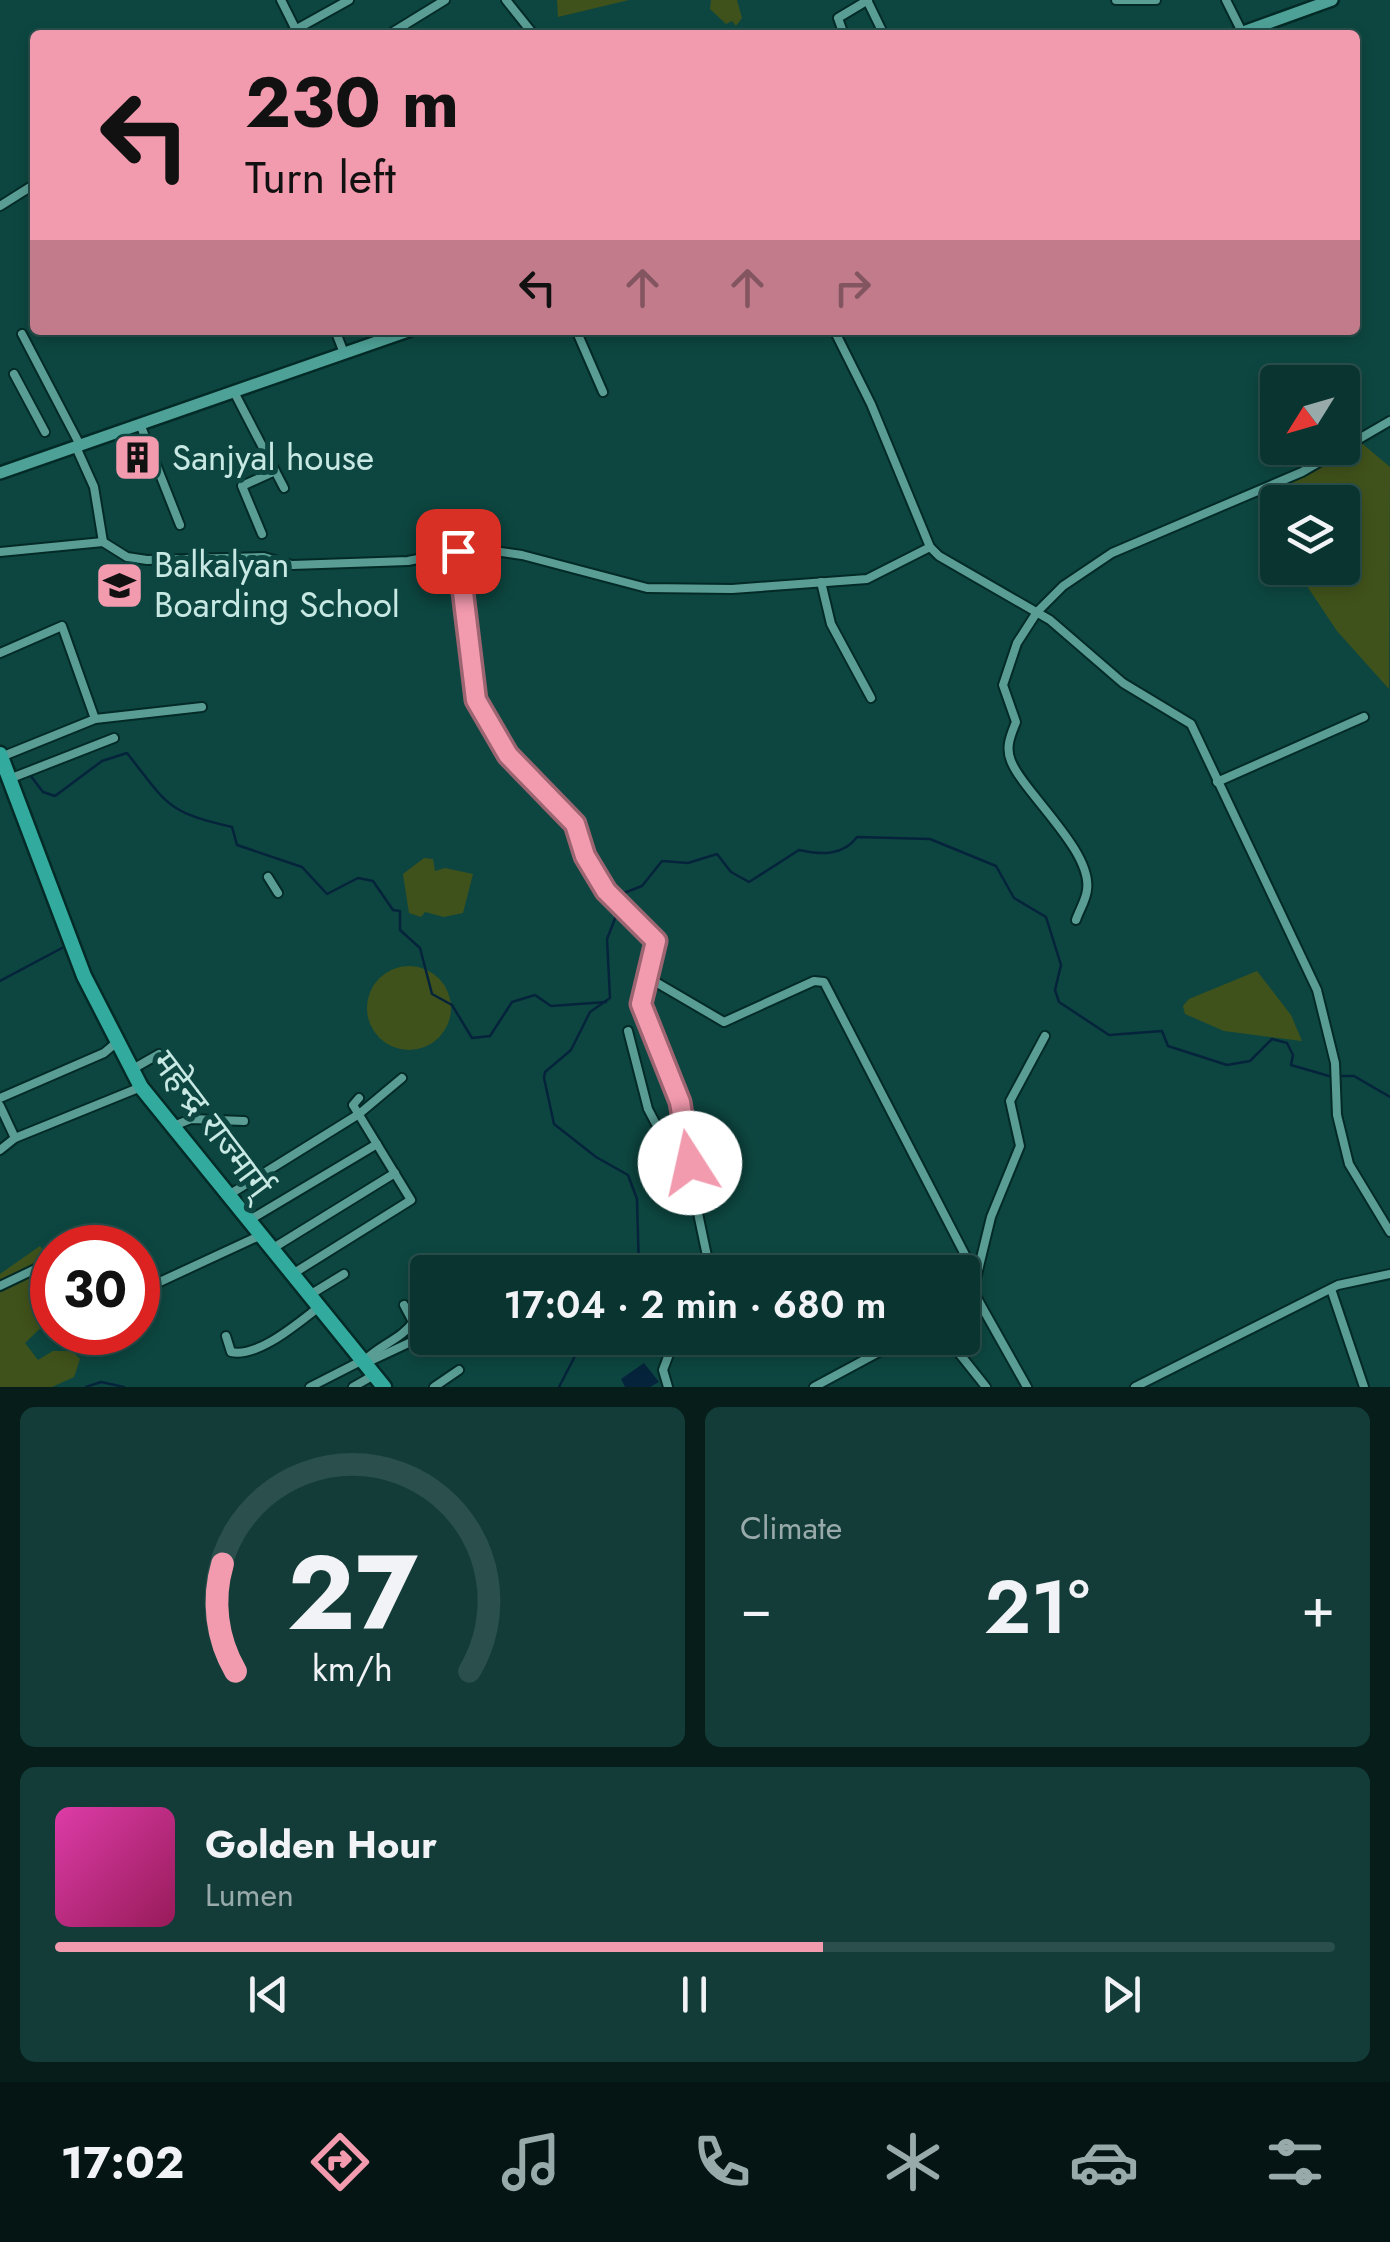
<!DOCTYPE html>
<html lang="en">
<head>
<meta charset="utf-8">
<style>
  body { margin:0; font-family:Jost,"Noto Sans Devanagari",sans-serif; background:#133c38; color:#f1f3f6; height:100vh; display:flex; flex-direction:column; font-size:38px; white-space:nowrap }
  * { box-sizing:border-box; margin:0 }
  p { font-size:32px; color:#99aaab }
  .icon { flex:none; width:55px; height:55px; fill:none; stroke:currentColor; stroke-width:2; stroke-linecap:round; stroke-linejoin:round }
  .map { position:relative; height:1387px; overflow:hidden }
  .drawer { display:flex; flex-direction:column; gap:20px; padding:20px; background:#061d1a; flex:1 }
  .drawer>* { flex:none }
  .guide { position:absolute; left:30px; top:30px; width:1330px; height:305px; border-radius:10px; box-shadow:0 5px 15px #0003,0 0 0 2px #2a4f4c; background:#f29aae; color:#111; overflow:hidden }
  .needle { width:65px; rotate:233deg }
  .fabs { position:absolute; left:1260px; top:365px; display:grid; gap:20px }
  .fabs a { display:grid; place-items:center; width:100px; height:100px; border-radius:10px; background:#0a3430; box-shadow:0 5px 15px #0003,0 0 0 2px #2a4f4c; font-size:50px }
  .speed { position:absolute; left:30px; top:1225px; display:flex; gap:20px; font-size:50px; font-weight:700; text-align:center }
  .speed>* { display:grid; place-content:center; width:130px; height:130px; border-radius:50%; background:#0a3430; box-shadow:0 5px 15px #0003,0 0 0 2px #2a4f4c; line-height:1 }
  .speed .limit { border:15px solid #d22; background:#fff; color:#111 }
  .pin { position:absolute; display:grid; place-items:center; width:85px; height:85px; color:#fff; margin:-42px; border-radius:20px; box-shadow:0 5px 15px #0006 }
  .me { position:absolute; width:110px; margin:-55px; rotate:350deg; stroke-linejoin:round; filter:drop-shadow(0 0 8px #0008) }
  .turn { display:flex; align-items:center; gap:35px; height:210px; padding:0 50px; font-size:45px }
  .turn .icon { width:130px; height:130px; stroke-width:2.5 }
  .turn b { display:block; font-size:70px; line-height:85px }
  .lanes { display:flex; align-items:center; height:95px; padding:0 50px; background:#0003; justify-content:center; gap:50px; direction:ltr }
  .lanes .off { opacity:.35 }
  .big { font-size:75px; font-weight:600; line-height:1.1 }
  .drawer .tile { flex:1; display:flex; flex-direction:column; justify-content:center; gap:15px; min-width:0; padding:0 35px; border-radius:15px; background:#133c38 }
  .drawer .dial { align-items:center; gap:0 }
  .dial svg { height:260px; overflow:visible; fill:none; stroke:#2a4f4c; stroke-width:7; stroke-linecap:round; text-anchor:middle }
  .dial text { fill:#f1f3f6; stroke:none }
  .song { display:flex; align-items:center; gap:30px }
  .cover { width:120px; height:120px; border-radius:15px; background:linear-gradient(135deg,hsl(320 70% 55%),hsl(330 70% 35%)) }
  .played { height:10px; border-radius:5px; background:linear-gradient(90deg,#f29aae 60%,#2a4f4c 60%) }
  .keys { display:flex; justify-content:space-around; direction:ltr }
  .heat { display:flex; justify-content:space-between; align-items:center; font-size:55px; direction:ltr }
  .drawer .tiles { flex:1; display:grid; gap:20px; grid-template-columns:1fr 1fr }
  .tile:last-child { grid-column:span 2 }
  .trip { position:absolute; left:410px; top:1255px; width:570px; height:100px; border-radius:10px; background:#0a3430; box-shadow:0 5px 15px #0003,0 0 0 2px #2a4f4c; font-weight:600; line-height:100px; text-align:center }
  .tab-bar { display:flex; height:160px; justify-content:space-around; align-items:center; background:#041513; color:#99aaab }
  .tab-bar .icon { width:70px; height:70px }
  .tab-bar .on { color:#f29aae }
  .tab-bar b { font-size:45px; color:#f1f3f6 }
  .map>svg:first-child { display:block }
</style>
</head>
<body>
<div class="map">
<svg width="1390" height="1387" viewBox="0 0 1390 1387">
  <rect width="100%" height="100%" fill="#0d4640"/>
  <!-- green -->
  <g fill="#40521b">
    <polygon points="557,0 629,0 558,17"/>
    <polygon points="711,0 737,0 742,18 736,26 732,21 726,24 710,9"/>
    <polygon points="1358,440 1390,467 1389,689 1337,631 1295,568 1342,568 1342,502 1278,502 1277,532 1260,495"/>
    <polygon points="424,858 433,859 435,871 445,868 473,874 463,913 444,917 425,912 421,917 409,913 403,874"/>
    <circle cx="409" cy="1008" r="42"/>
    <polygon points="1257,971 1291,1015 1302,1041 1224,1031 1185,1014 1183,1006 1189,999"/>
    <polygon points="40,1246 52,1262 52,1317 25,1343 38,1360 53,1351 72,1351 80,1359 74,1377 52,1387 0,1387 0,1274"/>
  </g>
  <!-- water -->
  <polygon fill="#05243b" points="644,1363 659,1382 650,1387 625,1387 621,1379"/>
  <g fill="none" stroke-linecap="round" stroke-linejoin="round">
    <!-- stream -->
    <g stroke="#05243b" stroke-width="2.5">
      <path d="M30,775L43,792L55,796L102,761L127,753C168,805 166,812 232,827L237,845L302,867L327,894L358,878L373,881L393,910L400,911V930L420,948L432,994L452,1005L472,1038L490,1036L512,1002L535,995L551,1006L606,1002"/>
      <path d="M616,896L642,886L662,861L688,863L717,854L731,872L749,882L799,850C821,855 843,856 857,837L930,839L996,866L1014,898L1046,917L1061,965L1055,990L1059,1002L1109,1035L1162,1031L1168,1046L1227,1065L1250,1061L1272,1039L1287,1043L1293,1055L1291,1065L1329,1076H1354L1390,1097"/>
      <polyline points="613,902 616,916 607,939 610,998 590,1012 571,1050 545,1072 544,1078 554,1124 596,1157 628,1175 637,1199 639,1272"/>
      <polyline points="0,981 62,948"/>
      <polyline points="86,1387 101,1382 124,1387"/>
      <polyline points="559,1387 575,1356 603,1338"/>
    </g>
    <defs>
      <g id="street">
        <polyline points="281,0 296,30"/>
        <polyline points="506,0 534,35"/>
        <polyline points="867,0 884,35"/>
        <polyline points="1116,0 1156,0"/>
        <polyline points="1226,0 1242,32"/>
        <polyline points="393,32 445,0"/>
        <polyline points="286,35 349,0"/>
        <polyline points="844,35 838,18 868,0"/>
        <polyline points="0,206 35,184"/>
        <polyline points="335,330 344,353"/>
        <polyline points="576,330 603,392"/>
        <polyline points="834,330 871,404 930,547 939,556 1050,620 1123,683 1191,724 1317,990 1335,1063 1337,1115 1349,1164 1390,1232"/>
        <polyline points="22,334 80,445"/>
        <polyline points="14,374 45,432"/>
        <polyline points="234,392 284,488"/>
        <polyline points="140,424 180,525"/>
        <polyline points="76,447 94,487 103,542"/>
        <polyline points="262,534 242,486 275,471"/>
        <polyline points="458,551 476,699 508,755 575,824 585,857 605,891 656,941 641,1004 671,1076 688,1140 691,1180 707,1256 702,1272"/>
        <polyline points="0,552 103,542 127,557 147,560 264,557 292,565 408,561 473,548 522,555 647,588 732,589 867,579 930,547"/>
        <polyline points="821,582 831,624 871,698"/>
        <polyline points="0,653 62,626 95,719"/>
        <polyline points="1,757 95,719 202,707"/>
        <polyline points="9,779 114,738"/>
        <polyline points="1217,782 1364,717"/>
        <polyline points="268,877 278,893"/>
        <path d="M1076,920C1079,911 1086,900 1087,890C1093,851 1023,792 1011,761C1005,747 1011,735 1016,722L1003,685L1017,643L1037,612L1063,586L1112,553L1302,472L1390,421"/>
        <polyline points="647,977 724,1022 814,981 824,982 976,1276"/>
        <polyline points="628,1031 648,1109 683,1175 691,1180"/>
        <polyline points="131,1070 159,1054"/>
        <polyline points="0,1098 104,1053 117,1042"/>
        <polyline points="0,1106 15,1138"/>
        <polyline points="171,1127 191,1119 244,1121"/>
        <polyline points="0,1150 15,1138 141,1087"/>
        <polyline points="227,1196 359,1114 402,1078"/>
        <polyline points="248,1221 377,1144"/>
        <polyline points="270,1250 395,1173"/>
        <polyline points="291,1275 411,1200 353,1105 359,1098"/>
        <polyline points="0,1286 52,1261"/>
        <polyline points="1331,1289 1364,1387"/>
        <polyline points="973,1291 991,1217 1020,1146 1010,1101 1045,1036"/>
        <polyline points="138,1292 259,1236"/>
        <polyline points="308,1296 344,1274"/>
        <polyline points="962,1296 973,1291 1027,1387"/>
        <path d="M226,1336L231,1352C258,1358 298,1323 319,1307"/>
        <polyline points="947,1338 986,1387"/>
        <path d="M364,1361C378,1346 403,1338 413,1322L404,1305"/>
        <polyline points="366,1363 428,1334"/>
        <polyline points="310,1387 363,1360"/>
        <polyline points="353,1387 374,1375"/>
        <polyline points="434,1387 459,1370"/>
        <polyline points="668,1387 663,1370 675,1338"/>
        <polyline points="814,1387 905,1338"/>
        <polyline points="1135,1387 1338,1285 1390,1274"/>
      </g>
      <g id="secondary">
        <polyline points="1235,35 1332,0"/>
        <polyline points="0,473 411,330"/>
      </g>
      <polyline id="highway" points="0,754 84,976 141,1087 384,1387"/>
    </defs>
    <!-- street casing -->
    <use href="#street" stroke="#032a26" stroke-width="12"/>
    <!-- secondary casing -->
    <use href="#secondary" stroke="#032a26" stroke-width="16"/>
    <!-- highway casing -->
    <use href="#highway" stroke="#032a26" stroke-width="19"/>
    <!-- street -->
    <use href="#street" stroke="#599d94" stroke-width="8"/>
    <!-- secondary -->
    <use href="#secondary" stroke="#4ea197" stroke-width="11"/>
    <!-- highway -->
    <use href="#highway" stroke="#33aa9e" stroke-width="14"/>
  </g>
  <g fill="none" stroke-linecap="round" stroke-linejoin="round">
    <defs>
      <polyline id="route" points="458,551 476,700 508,755 575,824 585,856 606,891 656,941 641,1004 680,1102 690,1163"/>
    </defs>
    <!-- route casing -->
    <use href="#route" stroke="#9d6471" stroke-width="25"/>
    <!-- route -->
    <use href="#route" stroke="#f29aae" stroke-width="18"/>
  </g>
  <!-- icons -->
  <defs>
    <symbol id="building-square" viewBox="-11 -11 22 22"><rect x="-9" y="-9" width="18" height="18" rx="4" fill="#f29aae" stroke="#0d4640"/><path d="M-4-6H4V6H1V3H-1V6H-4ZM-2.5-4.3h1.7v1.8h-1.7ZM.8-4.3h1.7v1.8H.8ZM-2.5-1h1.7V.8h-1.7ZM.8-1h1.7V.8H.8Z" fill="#111"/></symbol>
    <symbol id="school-square" viewBox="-11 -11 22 22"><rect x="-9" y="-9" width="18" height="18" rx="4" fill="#f29aae" stroke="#0d4640"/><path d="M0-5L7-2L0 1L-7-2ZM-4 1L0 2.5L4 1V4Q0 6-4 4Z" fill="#111"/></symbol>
  </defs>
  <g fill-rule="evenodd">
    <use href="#building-square" x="110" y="430" width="55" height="55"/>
    <use href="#school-square" x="92" y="558" width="55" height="55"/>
  </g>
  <g text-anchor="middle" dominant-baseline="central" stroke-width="10" stroke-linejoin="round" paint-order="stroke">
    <!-- poi labels -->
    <g font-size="35" fill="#c7e8e3" stroke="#0d4640" text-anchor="start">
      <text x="172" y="458">Sanjyal house</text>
      <text x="154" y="565">Balkalyan<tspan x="154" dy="40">Boarding School</tspan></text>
    </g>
    <!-- street labels -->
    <g font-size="35" fill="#c7e8e3" stroke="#0d4640">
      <text transform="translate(212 1124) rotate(53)">महेन्द्र राज्मार्ग्</text>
    </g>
  </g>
</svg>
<div class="fabs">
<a><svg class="needle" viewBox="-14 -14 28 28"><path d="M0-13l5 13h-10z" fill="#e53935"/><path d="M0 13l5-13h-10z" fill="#99aaab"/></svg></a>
<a><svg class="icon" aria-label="layers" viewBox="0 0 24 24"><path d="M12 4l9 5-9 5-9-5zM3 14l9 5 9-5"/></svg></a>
</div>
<div class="speed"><div class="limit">30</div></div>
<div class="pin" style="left:458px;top:551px;background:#d93025"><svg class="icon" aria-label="arrive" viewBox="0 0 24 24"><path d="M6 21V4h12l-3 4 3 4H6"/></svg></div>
<svg class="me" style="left:690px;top:1163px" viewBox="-20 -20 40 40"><circle r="19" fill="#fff"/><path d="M0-13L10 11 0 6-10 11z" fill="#f29aae"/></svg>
<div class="trip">17:04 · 2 min · 680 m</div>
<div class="guide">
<div class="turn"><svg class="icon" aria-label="left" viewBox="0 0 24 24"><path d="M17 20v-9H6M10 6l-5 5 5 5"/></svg><div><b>230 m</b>Turn left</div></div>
<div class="lanes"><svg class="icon" aria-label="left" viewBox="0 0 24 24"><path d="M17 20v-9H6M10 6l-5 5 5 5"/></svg><svg class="icon off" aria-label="ahead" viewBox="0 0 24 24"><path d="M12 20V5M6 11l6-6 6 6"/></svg><svg class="icon off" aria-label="ahead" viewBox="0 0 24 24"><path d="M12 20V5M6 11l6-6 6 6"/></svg><svg class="icon off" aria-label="right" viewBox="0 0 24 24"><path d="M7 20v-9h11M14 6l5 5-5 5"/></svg></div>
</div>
</div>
<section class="drawer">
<div class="tiles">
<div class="tile dial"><svg viewBox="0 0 100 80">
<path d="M14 69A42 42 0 1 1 86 69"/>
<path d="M14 69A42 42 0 0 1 10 36" stroke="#f29aae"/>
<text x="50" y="56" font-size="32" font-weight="700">27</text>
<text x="50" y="72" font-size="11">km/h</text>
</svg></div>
<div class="tile"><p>Climate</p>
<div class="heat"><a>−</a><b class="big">21°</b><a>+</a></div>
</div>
<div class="tile">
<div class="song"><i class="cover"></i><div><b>Golden Hour</b><p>Lumen</p></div></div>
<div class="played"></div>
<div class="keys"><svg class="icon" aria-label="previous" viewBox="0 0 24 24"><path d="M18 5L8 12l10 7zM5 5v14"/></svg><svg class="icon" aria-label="pause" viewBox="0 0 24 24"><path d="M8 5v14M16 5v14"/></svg><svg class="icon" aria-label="next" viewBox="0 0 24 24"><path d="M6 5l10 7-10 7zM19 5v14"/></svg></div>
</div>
</div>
</section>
<nav class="tab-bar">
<b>17:02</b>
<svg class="icon on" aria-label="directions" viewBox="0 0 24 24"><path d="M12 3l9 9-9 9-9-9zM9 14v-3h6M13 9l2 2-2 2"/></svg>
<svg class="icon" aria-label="music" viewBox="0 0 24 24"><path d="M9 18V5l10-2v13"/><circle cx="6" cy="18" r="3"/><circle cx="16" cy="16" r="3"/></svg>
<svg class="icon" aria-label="phone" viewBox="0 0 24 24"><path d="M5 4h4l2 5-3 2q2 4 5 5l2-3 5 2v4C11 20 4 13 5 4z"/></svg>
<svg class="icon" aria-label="climate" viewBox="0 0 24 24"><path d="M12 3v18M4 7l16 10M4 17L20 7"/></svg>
<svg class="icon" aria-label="car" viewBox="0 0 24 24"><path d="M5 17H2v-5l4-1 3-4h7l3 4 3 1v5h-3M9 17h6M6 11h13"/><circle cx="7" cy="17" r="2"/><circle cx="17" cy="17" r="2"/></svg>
<svg class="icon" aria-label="filters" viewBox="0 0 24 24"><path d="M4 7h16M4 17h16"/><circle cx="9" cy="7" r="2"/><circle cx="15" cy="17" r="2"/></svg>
</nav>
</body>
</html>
